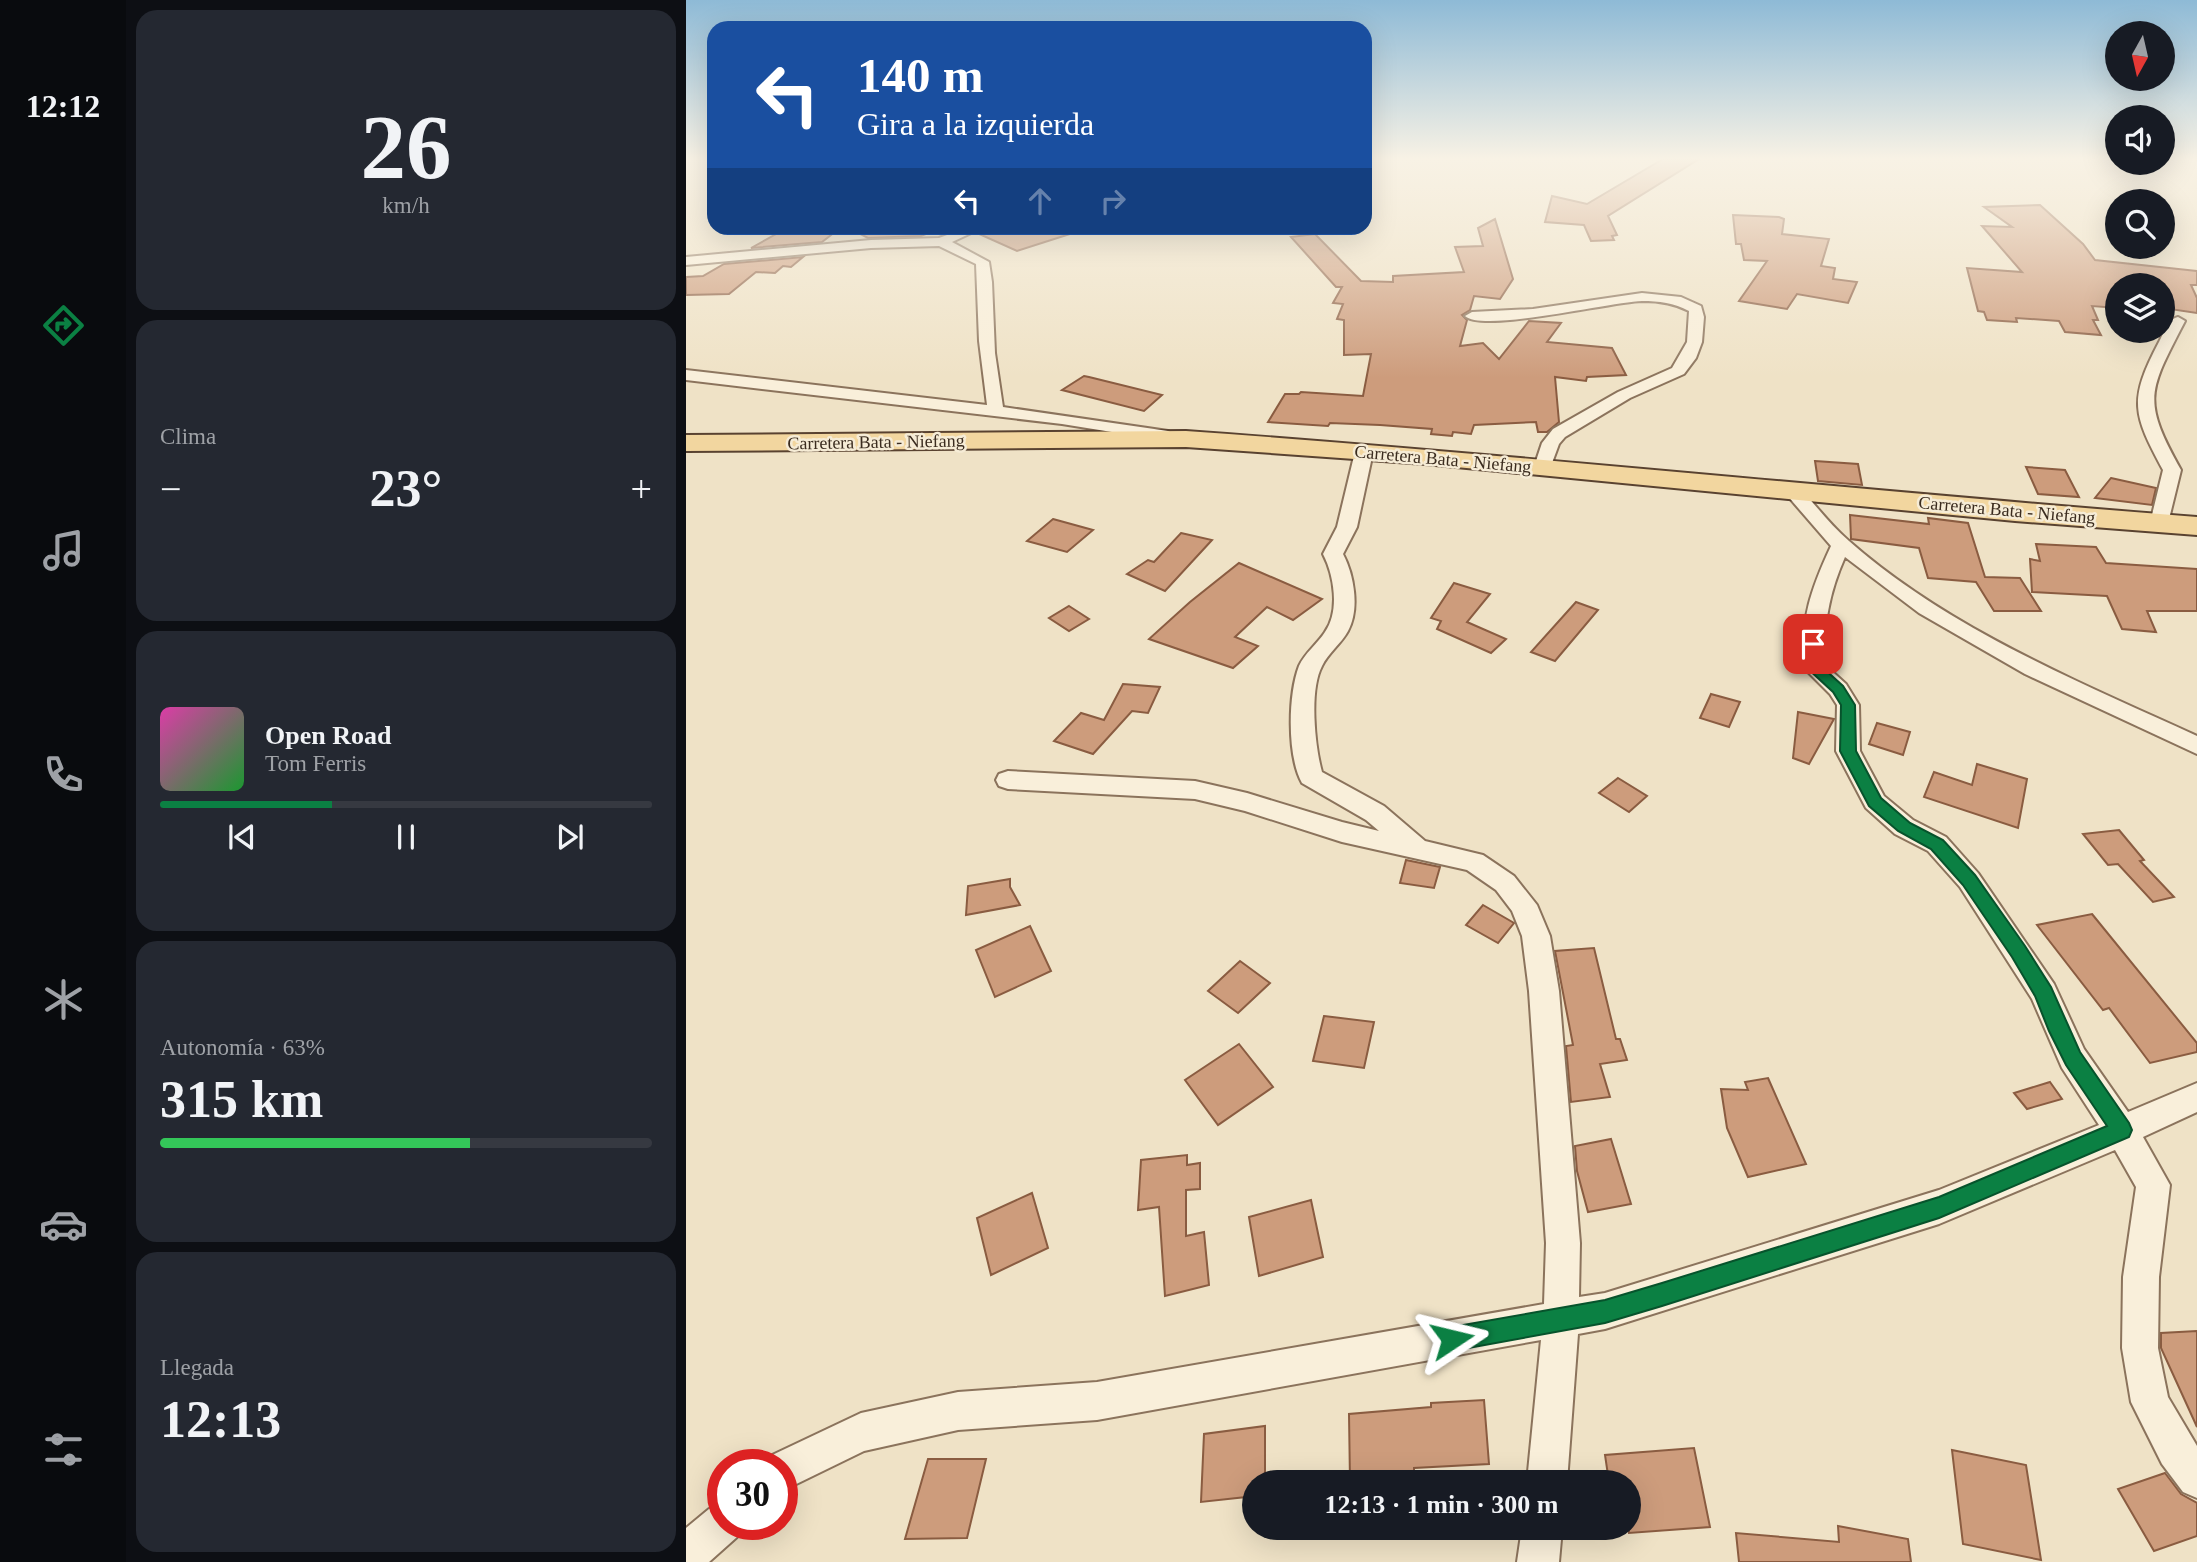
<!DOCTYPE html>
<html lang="es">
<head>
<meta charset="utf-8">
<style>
  body { margin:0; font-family:"Times New Roman",serif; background:#242831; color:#f1f3f6; height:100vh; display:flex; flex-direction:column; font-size:26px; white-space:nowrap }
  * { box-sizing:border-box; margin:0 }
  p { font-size:23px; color:#9ea1a6 }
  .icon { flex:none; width:38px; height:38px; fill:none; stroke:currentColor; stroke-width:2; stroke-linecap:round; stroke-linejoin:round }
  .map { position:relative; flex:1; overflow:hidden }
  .sheet { display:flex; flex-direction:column; gap:10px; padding:10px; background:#0d0f14; width:560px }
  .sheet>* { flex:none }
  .top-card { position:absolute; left:21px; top:21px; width:665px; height:214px; border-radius:21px; box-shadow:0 7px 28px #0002; background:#1a4fa0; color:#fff; overflow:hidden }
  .needle { width:46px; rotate:188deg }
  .fabs { position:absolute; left:1419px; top:21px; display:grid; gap:14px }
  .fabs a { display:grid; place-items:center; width:70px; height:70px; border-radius:50%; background:#171b24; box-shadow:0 7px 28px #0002; font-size:35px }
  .speed { position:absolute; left:21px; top:1449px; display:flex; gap:14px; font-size:35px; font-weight:700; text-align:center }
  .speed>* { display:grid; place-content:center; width:91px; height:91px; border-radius:50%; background:#171b24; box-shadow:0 7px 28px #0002; line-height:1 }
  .speed .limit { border:10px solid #d22; background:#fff; color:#111 }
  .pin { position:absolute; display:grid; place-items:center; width:60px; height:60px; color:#fff; margin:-30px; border-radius:14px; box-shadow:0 4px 10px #0006 }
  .me { position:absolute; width:77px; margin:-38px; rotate:80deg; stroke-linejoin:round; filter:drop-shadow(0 0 5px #0008) }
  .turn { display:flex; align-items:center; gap:24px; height:147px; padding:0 35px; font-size:32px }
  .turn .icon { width:91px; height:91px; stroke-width:2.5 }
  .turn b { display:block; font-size:49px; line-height:60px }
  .lanes { display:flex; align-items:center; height:66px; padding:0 35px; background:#0003; justify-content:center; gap:35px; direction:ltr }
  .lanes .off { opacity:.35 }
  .big { font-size:52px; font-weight:700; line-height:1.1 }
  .sheet .tile { flex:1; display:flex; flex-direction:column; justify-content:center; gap:10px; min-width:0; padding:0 24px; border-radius:21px; background:#242831 }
  .sheet .dial { align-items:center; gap:0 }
  .dial b { font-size:91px; line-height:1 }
  .song { display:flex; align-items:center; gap:21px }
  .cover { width:84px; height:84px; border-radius:10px; background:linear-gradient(135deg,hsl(320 70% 55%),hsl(130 70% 35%)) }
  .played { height:7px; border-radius:4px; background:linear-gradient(90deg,#0b8043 35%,#363941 35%) }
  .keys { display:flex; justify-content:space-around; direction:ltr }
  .heat { display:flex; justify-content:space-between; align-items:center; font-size:38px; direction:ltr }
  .charge { height:10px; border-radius:5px; background:linear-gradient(90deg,#34c759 63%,#363941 0) }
  .trip { position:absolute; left:556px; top:1470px; width:399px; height:70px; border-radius:35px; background:#171b24; box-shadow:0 7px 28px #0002; font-weight:700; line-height:70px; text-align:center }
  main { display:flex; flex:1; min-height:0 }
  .tab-bar { display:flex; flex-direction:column; width:126px; justify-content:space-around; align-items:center; background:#090b0e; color:#9ea1a6 }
  .tab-bar .icon { width:49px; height:49px }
  .tab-bar .current { color:#0b8043 }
  .tab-bar b { font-size:32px; color:#f1f3f6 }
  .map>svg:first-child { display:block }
</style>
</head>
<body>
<main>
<nav class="tab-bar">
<b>12:12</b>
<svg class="icon current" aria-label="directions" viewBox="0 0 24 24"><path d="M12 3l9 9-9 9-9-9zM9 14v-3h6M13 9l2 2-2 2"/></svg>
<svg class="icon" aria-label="music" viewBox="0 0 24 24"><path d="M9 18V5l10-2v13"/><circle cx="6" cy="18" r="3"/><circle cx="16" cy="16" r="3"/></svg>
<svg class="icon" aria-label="phone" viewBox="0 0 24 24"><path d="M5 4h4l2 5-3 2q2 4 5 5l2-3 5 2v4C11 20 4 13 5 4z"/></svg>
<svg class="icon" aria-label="climate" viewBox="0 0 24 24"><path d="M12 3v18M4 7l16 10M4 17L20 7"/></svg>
<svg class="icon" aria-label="car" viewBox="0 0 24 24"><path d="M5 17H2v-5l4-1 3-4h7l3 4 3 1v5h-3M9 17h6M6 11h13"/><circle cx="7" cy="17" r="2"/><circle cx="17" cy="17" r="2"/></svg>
<svg class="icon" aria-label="filters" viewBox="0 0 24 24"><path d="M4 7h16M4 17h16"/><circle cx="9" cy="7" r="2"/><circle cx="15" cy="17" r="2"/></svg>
</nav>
<section class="sheet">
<div class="tile dial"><b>26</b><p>km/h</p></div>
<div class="tile"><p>Clima</p>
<div class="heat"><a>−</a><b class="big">23°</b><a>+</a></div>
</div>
<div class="tile">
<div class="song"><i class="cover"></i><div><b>Open Road</b><p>Tom Ferris</p></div></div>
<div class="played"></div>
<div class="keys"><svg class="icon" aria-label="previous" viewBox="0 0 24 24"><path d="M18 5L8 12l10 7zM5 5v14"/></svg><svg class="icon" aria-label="pause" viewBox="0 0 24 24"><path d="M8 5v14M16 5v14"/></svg><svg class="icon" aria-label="next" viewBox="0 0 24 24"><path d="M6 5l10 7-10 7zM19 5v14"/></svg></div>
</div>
<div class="tile"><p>Autonomía · 63%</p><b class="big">315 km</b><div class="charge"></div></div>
<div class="tile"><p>Llegada</p><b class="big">12:13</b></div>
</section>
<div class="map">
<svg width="1511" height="1562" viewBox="0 0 1511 1562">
  <rect width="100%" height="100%" fill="#efe2c6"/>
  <!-- building -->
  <g fill="#cd9c7c" stroke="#8a5c41" stroke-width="2">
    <polygon points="977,159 1013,159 922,216 931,235 926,236 928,240 905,241 898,225 859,222 866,196 901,204"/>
    <polygon points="1354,205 1397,244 1409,260 1511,271 1511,285 1505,285 1511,298 1511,313 1477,308 1477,285 1432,285 1432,308 1406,306 1412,320 1407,320 1415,335 1379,332 1373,321 1330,318 1331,322 1301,320 1298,312 1292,311 1281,268 1336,272 1296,226 1326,227 1298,207"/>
    <polygon points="1047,215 1093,217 1098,219 1096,234 1143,239 1135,266 1149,268 1147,279 1171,282 1162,303 1111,294 1101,309 1053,301 1081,261 1058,260 1055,244 1050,244"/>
    <polygon points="809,219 827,279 814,299 788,296 784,310 776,315 781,320 774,346 797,343 813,359 843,321 875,323 861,342 926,348 940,375 901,377 900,381 869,377 873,422 861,432 852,432 850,422 788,425 785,434 767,432 766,436 745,434 746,429 694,425 644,423 642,426 582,422 599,394 613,394 615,392 677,396 685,354 658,355 658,320 651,319 657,304 647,303 656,287 650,287 605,237 629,234 675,281 707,282 707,276 778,272 769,247 797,246 792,228"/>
    <polygon points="101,228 154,228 136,242 65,248"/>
    <polygon points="163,228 255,228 235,236 182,238"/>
    <polygon points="298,228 389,228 390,232 331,251 291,233"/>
    <polygon points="117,257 105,267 97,266 89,273 70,272 43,294 0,295 0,277 17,276 38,264"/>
    <polygon points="398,376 403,377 476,395 458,411 376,390"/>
    <polygon points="1129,461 1172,464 1176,485 1132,481"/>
    <polygon points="1340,467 1379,470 1393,497 1352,494"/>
    <polygon points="1425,478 1470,488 1466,505 1409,498"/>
    <polygon points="1164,515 1243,524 1242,518 1282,523 1299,577 1334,578 1355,611 1308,611 1290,582 1242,578 1233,548 1165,539"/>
    <polygon points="367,519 407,530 381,552 341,541"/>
    <polygon points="495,533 526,540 479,591 441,574 462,560 468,562"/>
    <polygon points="1350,544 1410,547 1420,563 1511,569 1511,611 1461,611 1470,632 1436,629 1421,596 1346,592 1344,559 1354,561"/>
    <polygon points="553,563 636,599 607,620 581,607 549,637 572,646 547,668 463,639 504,602"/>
    <polygon points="768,583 804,594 781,622 820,639 805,653 751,629 755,621 745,618"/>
    <polygon points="890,602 912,610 869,661 845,652"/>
    <polygon points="383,606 403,619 383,631 363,618"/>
    <polygon points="437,684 474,687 462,713 446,711 407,754 368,741 395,713 418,720"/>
    <polygon points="1025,694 1054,702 1043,727 1014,718"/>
    <polygon points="1112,712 1148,719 1123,764 1107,758"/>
    <polygon points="1191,723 1224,732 1217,755 1183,744"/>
    <polygon points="1291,764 1341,779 1332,828 1238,797 1248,772 1286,785"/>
    <polygon points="932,778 961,796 943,812 913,793"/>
    <polygon points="1433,830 1458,860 1454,861 1488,897 1467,902 1432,864 1422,865 1397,834"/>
    <polygon points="720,860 754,867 748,888 714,883"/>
    <polygon points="324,879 324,887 334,905 280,915 282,886"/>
    <polygon points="797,905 828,923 812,943 780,925"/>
    <polygon points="1406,914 1511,1043 1511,1052 1464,1063 1423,1008 1417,1010 1351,925"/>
    <polygon points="344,926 365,971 309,997 290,950"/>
    <polygon points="908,948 930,1039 934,1039 941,1060 914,1064 924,1097 885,1102 880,1046 887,1045 869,951"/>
    <polygon points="554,961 584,983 552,1013 522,991"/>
    <polygon points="638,1016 688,1022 678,1068 627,1061"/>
    <polygon points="553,1044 587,1087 532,1125 499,1080"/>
    <polygon points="1082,1078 1120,1164 1062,1177 1041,1128 1035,1089 1062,1090 1059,1082"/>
    <polygon points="1364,1082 1376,1099 1341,1109 1328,1093"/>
    <polygon points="925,1139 945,1204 902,1212 891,1171 889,1146"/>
    <polygon points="501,1155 501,1165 514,1163 514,1189 500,1190 500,1236 518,1232 523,1285 479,1296 473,1207 452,1210 455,1160"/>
    <polygon points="346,1193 362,1248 305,1275 291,1218"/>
    <polygon points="625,1200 637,1257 573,1276 563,1217"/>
    <polygon points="1511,1331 1511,1427 1475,1348 1475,1333"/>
    <polygon points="798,1400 803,1464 728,1468 728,1476 664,1482 663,1414 745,1407 745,1403"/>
    <polygon points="579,1426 579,1482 569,1482 569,1496 515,1502 518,1434"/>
    <polygon points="1008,1448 1024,1527 943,1533 943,1482 923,1482 919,1455"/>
    <polygon points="1266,1450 1340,1465 1355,1560 1277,1544"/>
    <polygon points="242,1459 300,1459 281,1538 219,1539"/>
    <polygon points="1479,1473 1495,1494 1511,1503 1511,1536 1468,1551 1432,1489"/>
    <polygon points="1152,1526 1222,1539 1225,1562 1053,1562 1050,1533 1153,1542"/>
  </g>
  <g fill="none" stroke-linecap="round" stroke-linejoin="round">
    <defs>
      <g id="street">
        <polygon points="280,228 296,228 266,242 303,262 306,282 309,353 317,407 482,431 491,436 488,440 482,441 376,424 0,380 0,370 301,405 293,341 290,264 253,246 185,248 0,265 0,257 185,240 253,238"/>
        <path d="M956,293L995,297L1015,306L1018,317L1016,342L1010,358L998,374L944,398L879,437L873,444L863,471H851L848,467L856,443L867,429L932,392L986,368L1001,342L1003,311C988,303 973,301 956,301C924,302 797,333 779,316L786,312L847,309Z"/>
        <path d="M1492,317L1499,321C1463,391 1455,399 1495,470L1482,523L1473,529L1464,523L1477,470C1447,414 1442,401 1473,342C1478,333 1482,319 1492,317Z"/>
        <path d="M678,447L687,452L671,527L657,554C668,575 674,609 662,631C655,644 642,653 636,666C623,690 629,747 636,772L698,806L739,841L797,855L828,876L851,905L864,936L873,991L894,1243L893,1297L919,1293L1253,1190L1413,1125L1376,1068L1346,999L1274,887L1242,851L1209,834L1180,808L1150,751L1151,705L1144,694L1117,667C1115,618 1125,589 1145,546L1100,494L1097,490L1100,486H1112C1129,504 1144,525 1163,541C1263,629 1391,681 1511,736V754L1339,674L1233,613L1159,557C1143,593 1137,626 1139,665L1160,684L1173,705L1174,751L1198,796L1227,820L1260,837L1292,873L1368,984L1398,1049L1442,1112L1511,1083V1112L1457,1137L1484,1185L1473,1277L1472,1348L1482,1397L1511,1446V1498L1497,1492L1476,1464L1445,1402L1436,1348L1437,1277L1450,1187L1429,1150L1253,1224L919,1329L892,1334L881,1482H841L855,1340L411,1420L272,1430L178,1451L96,1491V1465H79L82,1457L175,1413L272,1392L411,1382L858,1304L860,1243L843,991L836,936L826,911L810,890L781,870L656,842L559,811L509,799L322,789L313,786L310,780L313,774L322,771L509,781L561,793L656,822L693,831L680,820L616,783C601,756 602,695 613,666C618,654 632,643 639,632C654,611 648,575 637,554L651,527L669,452Z"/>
        <polygon points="37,1503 37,1524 57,1524 51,1537 23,1562 0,1562 0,1528 23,1509"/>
        <polygon points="836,1528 876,1528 873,1562 831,1562"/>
      </g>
      <path id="primary" d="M500,431C837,455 1174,491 1511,517V535L1329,521L739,464L500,447L0,451V435Z"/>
    </defs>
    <!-- street casing -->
    <use href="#street" stroke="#8b735c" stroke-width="4"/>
    <!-- primary casing -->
    <use href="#primary" stroke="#594230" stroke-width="4"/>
    <!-- street -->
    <use href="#street" fill="#f9efda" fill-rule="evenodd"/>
    <!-- primary -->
    <use href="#primary" fill="#f2d69f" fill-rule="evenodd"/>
  </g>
  <!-- sky -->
  <linearGradient id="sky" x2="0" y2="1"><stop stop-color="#8ebad6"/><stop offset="0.42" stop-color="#f8f2e5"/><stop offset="1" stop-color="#f8f2e5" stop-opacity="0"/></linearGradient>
  <rect width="1511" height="378" fill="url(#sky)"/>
  <!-- route -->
  <polygon fill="#0b8043" stroke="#07532c" stroke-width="2" points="1127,640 1134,644 1135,666 1157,686 1169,705 1170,751 1195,798 1224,823 1257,840 1289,875 1339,946 1365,987 1394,1052 1443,1123 1446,1130 1443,1137 1253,1218 976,1306 919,1323 766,1351 757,1347 754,1339 757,1331 766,1327 919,1300 976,1283 1253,1197 1421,1126 1380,1065 1363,1031 1349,996 1326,957 1277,885 1245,849 1212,831 1183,806 1154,751 1155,705 1147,692 1120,667 1120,644"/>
  <g text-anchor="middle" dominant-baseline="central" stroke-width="5" stroke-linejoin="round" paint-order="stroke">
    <!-- far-street labels -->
    <g font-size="18" fill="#3b2c1f" stroke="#f6ecd6">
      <text transform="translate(190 442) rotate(-1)">Carretera Bata - Niefang</text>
      <text transform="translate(757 459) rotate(5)">Carretera Bata - Niefang</text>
      <text transform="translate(1321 510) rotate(5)">Carretera Bata - Niefang</text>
    </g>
  </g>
</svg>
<div class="fabs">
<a><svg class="needle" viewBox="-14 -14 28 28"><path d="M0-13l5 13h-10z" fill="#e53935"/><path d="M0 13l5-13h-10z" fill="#9ea1a6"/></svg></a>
<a><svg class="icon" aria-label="sound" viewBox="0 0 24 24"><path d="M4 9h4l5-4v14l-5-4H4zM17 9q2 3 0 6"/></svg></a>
<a><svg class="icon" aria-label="search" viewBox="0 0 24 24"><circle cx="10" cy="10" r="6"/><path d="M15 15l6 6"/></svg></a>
<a><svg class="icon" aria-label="layers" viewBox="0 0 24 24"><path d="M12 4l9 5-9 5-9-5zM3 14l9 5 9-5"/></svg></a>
</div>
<div class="speed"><div class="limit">30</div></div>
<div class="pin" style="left:1127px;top:644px;background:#d93025"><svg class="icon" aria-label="arrive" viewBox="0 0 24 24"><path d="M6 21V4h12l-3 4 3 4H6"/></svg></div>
<svg class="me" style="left:766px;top:1339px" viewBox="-20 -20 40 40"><path d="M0-17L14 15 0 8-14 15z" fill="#0b8043" stroke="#fff" stroke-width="4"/></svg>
<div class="trip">12:13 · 1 min · 300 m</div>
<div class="top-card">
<div class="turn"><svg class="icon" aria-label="left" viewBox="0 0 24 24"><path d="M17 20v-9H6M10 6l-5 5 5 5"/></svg><div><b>140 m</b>Gira a la izquierda</div></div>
<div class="lanes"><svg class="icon" aria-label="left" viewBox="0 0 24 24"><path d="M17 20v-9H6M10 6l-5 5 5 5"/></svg><svg class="icon off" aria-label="ahead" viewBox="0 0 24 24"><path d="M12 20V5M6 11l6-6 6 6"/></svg><svg class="icon off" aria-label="right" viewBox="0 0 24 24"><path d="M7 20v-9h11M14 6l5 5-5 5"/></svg></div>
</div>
</div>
</main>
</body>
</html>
